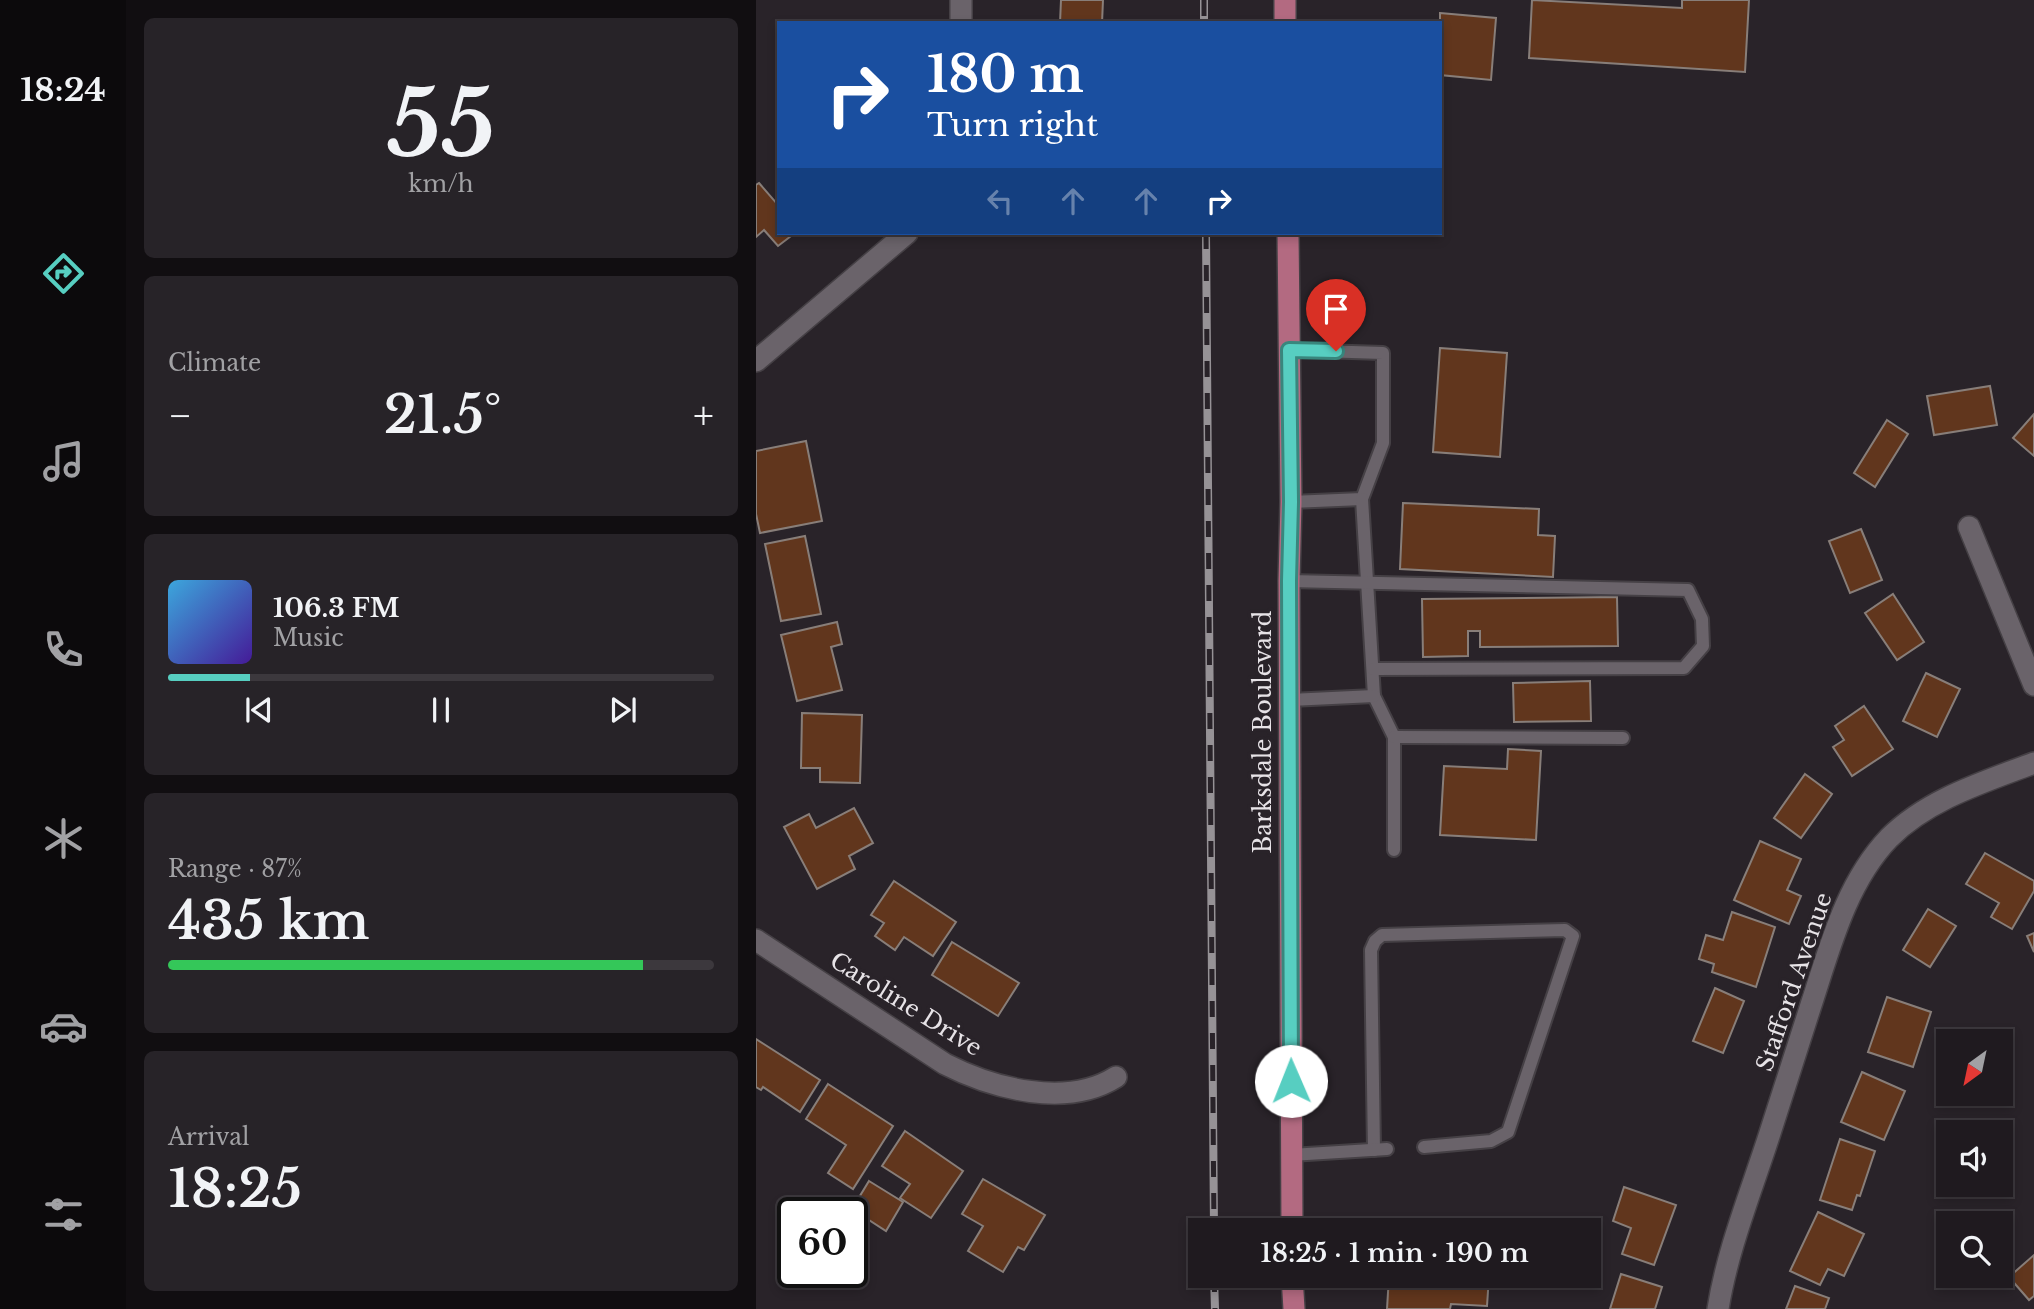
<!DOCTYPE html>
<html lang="en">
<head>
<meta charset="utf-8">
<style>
  body { margin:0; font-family:"Libre Baskerville",serif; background:#272328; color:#f1f3f6; height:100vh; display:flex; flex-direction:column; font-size:26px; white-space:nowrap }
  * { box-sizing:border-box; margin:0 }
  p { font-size:23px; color:#a1a1a4 }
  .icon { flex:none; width:38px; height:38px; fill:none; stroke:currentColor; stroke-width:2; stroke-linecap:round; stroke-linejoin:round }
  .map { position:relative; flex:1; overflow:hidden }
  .side { display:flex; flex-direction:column; gap:18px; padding:18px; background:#110e11; width:630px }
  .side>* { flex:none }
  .guide { position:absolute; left:21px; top:21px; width:665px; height:214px; border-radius:0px; box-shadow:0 4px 10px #0003,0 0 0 2px #3c383d; background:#1a4fa0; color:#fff; overflow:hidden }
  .needle { width:46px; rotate:213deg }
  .fabs { position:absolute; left:1180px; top:1029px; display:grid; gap:14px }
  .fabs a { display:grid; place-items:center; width:77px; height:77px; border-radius:0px; background:#1f1a1f; box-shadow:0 4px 10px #0003,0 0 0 2px #3c383d; font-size:35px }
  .speed { position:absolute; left:21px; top:1197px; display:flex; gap:14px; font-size:35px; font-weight:700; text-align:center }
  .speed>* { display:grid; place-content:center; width:91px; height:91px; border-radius:50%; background:#1f1a1f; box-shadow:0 4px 10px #0003,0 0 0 2px #3c383d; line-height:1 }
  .speed .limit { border:4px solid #111; border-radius:10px; background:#fff; color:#111 }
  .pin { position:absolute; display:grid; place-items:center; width:60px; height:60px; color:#fff; margin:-72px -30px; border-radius:50% 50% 50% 0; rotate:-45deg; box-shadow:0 0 7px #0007 }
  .pin .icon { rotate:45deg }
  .me { position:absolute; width:77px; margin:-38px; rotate:359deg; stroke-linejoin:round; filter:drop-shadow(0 0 5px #0008) }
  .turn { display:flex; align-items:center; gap:24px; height:147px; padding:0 35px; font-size:32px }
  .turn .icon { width:91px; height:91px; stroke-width:2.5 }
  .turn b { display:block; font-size:49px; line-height:60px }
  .lanes { display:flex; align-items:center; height:66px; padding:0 35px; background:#0003; justify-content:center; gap:35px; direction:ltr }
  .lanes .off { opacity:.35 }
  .big { font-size:52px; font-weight:600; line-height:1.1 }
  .side .tile { flex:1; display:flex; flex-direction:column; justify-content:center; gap:10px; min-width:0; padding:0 24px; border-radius:10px; background:#272328 }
  .side .dial { align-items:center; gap:0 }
  .dial b { font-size:91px; line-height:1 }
  .song { display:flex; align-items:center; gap:21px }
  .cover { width:84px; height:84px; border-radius:10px; background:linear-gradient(135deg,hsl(200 70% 55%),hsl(260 70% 35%)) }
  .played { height:7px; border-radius:4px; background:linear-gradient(90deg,#57cec1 15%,#3c383d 15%) }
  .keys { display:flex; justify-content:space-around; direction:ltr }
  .heat { display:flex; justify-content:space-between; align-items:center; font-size:38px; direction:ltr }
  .charge { height:10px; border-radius:5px; background:linear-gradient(90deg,#34c759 87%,#3c383d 0) }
  .trip { position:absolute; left:432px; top:1218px; width:413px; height:70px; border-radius:0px; background:#1f1a1f; box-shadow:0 4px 10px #0003,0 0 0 2px #3c383d; font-weight:600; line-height:70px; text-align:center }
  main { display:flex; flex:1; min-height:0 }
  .dock { display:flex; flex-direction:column; width:126px; justify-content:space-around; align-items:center; background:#0c0a0c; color:#a1a1a4 }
  .dock .icon { width:49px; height:49px }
  .dock .selected { color:#57cec1 }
  .dock b { font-size:32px; color:#f1f3f6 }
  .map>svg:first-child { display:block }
</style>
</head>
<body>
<main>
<nav class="dock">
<b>18:24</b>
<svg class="icon selected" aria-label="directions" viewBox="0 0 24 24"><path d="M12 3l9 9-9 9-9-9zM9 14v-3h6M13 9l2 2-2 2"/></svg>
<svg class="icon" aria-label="music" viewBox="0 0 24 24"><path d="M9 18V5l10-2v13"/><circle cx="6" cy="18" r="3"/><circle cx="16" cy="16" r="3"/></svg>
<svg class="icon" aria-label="phone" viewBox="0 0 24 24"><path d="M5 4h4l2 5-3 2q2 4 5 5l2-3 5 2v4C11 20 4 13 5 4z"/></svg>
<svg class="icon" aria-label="climate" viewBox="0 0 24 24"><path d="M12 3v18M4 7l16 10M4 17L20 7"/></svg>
<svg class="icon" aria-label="car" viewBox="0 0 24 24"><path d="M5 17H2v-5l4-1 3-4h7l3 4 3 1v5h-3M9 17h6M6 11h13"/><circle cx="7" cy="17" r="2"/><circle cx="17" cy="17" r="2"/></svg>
<svg class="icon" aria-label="filters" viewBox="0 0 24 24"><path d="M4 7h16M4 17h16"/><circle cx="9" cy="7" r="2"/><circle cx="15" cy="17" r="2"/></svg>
</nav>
<section class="side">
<div class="tile dial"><b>55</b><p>km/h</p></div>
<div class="tile"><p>Climate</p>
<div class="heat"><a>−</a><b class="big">21.5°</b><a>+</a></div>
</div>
<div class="tile">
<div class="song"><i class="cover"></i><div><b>106.3 FM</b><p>Music</p></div></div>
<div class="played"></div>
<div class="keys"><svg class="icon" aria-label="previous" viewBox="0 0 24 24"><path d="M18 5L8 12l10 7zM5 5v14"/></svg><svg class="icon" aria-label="pause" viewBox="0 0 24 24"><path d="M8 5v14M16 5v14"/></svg><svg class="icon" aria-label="next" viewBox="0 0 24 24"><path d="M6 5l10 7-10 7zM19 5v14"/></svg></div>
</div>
<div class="tile"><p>Range · 87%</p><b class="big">435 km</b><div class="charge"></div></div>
<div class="tile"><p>Arrival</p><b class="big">18:25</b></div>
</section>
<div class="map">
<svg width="1278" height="1309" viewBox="0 0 1278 1309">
  <rect width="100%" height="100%" fill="#292329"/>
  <!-- building -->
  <g fill="#61361d" stroke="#887e79" stroke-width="2">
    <polygon points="305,0 347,0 346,23 304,23"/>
    <polygon points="776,0 926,8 926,0 993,0 989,72 773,58"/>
    <polygon points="684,13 740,18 735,80 684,75"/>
    <polygon points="3,183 23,206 23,233 39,233 22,246 8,230 0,237 0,185"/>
    <polygon points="684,348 751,353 744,457 677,452"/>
    <polygon points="1234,386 1241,425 1178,435 1171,396"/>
    <polygon points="1278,414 1278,456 1257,438"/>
    <polygon points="1131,420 1152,434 1119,487 1098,473"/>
    <polygon points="50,441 66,521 4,533 0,514 0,451"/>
    <polygon points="647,503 783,509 782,535 799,536 797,577 644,569"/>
    <polygon points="1105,529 1126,580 1094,593 1073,541"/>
    <polygon points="49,536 65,614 25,621 9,544"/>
    <polygon points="1137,594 1168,642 1141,660 1109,613"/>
    <polygon points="861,597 862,646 724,647 724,631 712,631 712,656 667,657 666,599"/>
    <polygon points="81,622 86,644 75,647 86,690 41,701 25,635"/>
    <polygon points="1170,673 1204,689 1181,737 1147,721"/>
    <polygon points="834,681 835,721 758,722 757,683"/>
    <polygon points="1108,706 1137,749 1096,776 1077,747 1088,740 1079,726"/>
    <polygon points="46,713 106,715 104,783 64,782 64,768 45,768"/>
    <polygon points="752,749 785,751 780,840 684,835 688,766 751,769"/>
    <polygon points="1049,774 1076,794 1045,838 1018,818"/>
    <polygon points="98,808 117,843 93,856 99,869 61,889 28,827 53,814 60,828"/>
    <polygon points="1004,841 1045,859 1031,890 1045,896 1033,924 978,900"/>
    <polygon points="1229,853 1278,881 1278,891 1256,929 1235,917 1243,903 1210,884"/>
    <polygon points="138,881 200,922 177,956 148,937 139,950 119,936 128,923 115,915"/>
    <polygon points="1172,909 1200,926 1174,967 1147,950"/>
    <polygon points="976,912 1019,927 1000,987 956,972 958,964 943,959 950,935 967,940"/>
    <polygon points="1278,933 1278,952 1271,936"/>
    <polygon points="196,942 263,983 242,1016 176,975"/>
    <polygon points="959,988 988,1001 967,1053 937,1041"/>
    <polygon points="1131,997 1175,1012 1157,1067 1112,1052"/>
    <polygon points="0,1039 64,1080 44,1112 7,1087 5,1090 0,1087"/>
    <polygon points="1106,1072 1149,1091 1128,1140 1085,1122"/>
    <polygon points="72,1084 137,1126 97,1189 72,1173 90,1145 50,1119"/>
    <polygon points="149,1131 207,1171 175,1218 144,1198 154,1184 126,1166"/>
    <polygon points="1084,1139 1119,1151 1104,1196 1101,1195 1096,1210 1064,1200"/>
    <polygon points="227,1179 289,1215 268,1250 262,1247 247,1272 212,1251 227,1226 206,1214"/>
    <polygon points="113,1181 147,1202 130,1231 96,1209"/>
    <polygon points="868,1187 920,1205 898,1265 866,1254 875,1228 857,1221"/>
    <polygon points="1062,1212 1108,1234 1088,1276 1072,1269 1064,1285 1034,1271"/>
    <polygon points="1278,1255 1278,1296 1273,1300 1253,1277"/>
    <polygon points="865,1274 906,1287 899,1309 854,1309"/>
    <polygon points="633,1276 733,1276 731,1306 695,1304 694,1309 631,1309"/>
    <polygon points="1039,1286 1073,1298 1069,1309 1030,1309"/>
  </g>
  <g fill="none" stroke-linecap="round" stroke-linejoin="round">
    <defs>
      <g id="lane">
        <polyline points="532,350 627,353 627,443 606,499 535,502"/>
        <polyline points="606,499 618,696 638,737 638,850"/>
        <polyline points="533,581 932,590 946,619 947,646 928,668 617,669"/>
        <polyline points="534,700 618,696"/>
        <polyline points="638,737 867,738"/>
        <polyline points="618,1150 615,950 619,941 626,935 809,930 817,936 752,1132 735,1141 668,1147"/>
        <polyline points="535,1155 631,1149"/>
      </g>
      <g id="street">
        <polyline points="205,23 205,0"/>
        <polyline points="0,361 151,233"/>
        <polyline points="1213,527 1278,685"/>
        <path d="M0,940L189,1064C238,1089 311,1108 360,1077"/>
        <path d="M962,1309C971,1251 995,1192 1013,1136C1027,1092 1041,1049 1055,1005C1074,947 1090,883 1133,838C1172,799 1228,782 1278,763"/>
      </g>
      <g id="primary">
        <polyline points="529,0 529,23"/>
        <polyline points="532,233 535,502 533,581 536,1230"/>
        <polyline points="536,1276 538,1309"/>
      </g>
    </defs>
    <!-- lane casing -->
    <use href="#lane" stroke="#454045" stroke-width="16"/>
    <!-- street casing -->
    <use href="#street" stroke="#454045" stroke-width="24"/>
    <!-- primary casing -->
    <use href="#primary" stroke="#454045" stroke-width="24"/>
    <!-- lane -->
    <use href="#lane" stroke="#6a636a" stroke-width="12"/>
    <!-- street -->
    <use href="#street" stroke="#6a636a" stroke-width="21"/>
    <!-- primary -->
    <use href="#primary" stroke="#b36a81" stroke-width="21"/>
    <defs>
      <g id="rail">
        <polyline points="448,0 448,23"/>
        <polyline points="450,233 458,1230"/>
        <polyline points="458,1276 459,1309"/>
      </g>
    </defs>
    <!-- rail casing -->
    <use href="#rail" stroke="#969296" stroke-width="8"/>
    <!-- rail -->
    <use href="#rail" stroke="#292329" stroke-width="5" stroke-dasharray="16" stroke-linecap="butt"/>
  </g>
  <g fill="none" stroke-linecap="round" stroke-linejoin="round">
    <defs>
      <polyline id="route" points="535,1081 533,581 535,502 533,350 580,351"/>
    </defs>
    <!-- route casing -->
    <use href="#route" stroke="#39867d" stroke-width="18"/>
    <!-- route -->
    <use href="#route" stroke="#57cec1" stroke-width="12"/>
  </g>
  <g text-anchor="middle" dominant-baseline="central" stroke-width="7" stroke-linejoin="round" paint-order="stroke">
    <!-- street labels -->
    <g font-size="23" fill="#e7e3e7" stroke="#292329">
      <text transform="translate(507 732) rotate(-90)">Barksdale Boulevard</text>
      <text transform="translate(1038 982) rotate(-71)">Stafford Avenue</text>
      <text transform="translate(150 1004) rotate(32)">Caroline Drive</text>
    </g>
  </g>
</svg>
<div class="fabs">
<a><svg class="needle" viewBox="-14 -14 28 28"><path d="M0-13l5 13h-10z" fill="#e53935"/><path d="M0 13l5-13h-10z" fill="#a1a1a4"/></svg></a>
<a><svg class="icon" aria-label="sound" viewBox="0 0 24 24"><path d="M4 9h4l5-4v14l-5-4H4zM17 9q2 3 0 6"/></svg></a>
<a><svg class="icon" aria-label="search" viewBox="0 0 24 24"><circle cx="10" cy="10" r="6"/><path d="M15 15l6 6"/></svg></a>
</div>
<div class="speed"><div class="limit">60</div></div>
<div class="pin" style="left:580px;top:351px;background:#d93025"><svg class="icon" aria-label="arrive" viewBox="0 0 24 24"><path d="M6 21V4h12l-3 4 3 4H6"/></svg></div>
<svg class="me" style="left:535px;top:1081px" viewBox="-20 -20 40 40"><circle r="19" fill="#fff"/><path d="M0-13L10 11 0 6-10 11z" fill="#57cec1"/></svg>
<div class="trip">18:25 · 1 min · 190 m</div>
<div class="guide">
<div class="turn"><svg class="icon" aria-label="right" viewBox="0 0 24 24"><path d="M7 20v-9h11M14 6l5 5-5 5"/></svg><div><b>180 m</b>Turn right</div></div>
<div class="lanes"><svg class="icon off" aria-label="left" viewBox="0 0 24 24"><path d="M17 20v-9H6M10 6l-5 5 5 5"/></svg><svg class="icon off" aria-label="ahead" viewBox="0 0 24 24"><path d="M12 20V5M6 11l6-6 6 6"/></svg><svg class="icon off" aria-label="ahead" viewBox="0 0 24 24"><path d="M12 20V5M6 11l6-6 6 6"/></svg><svg class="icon" aria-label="right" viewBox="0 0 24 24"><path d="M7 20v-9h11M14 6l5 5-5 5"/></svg></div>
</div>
</div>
</main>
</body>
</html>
